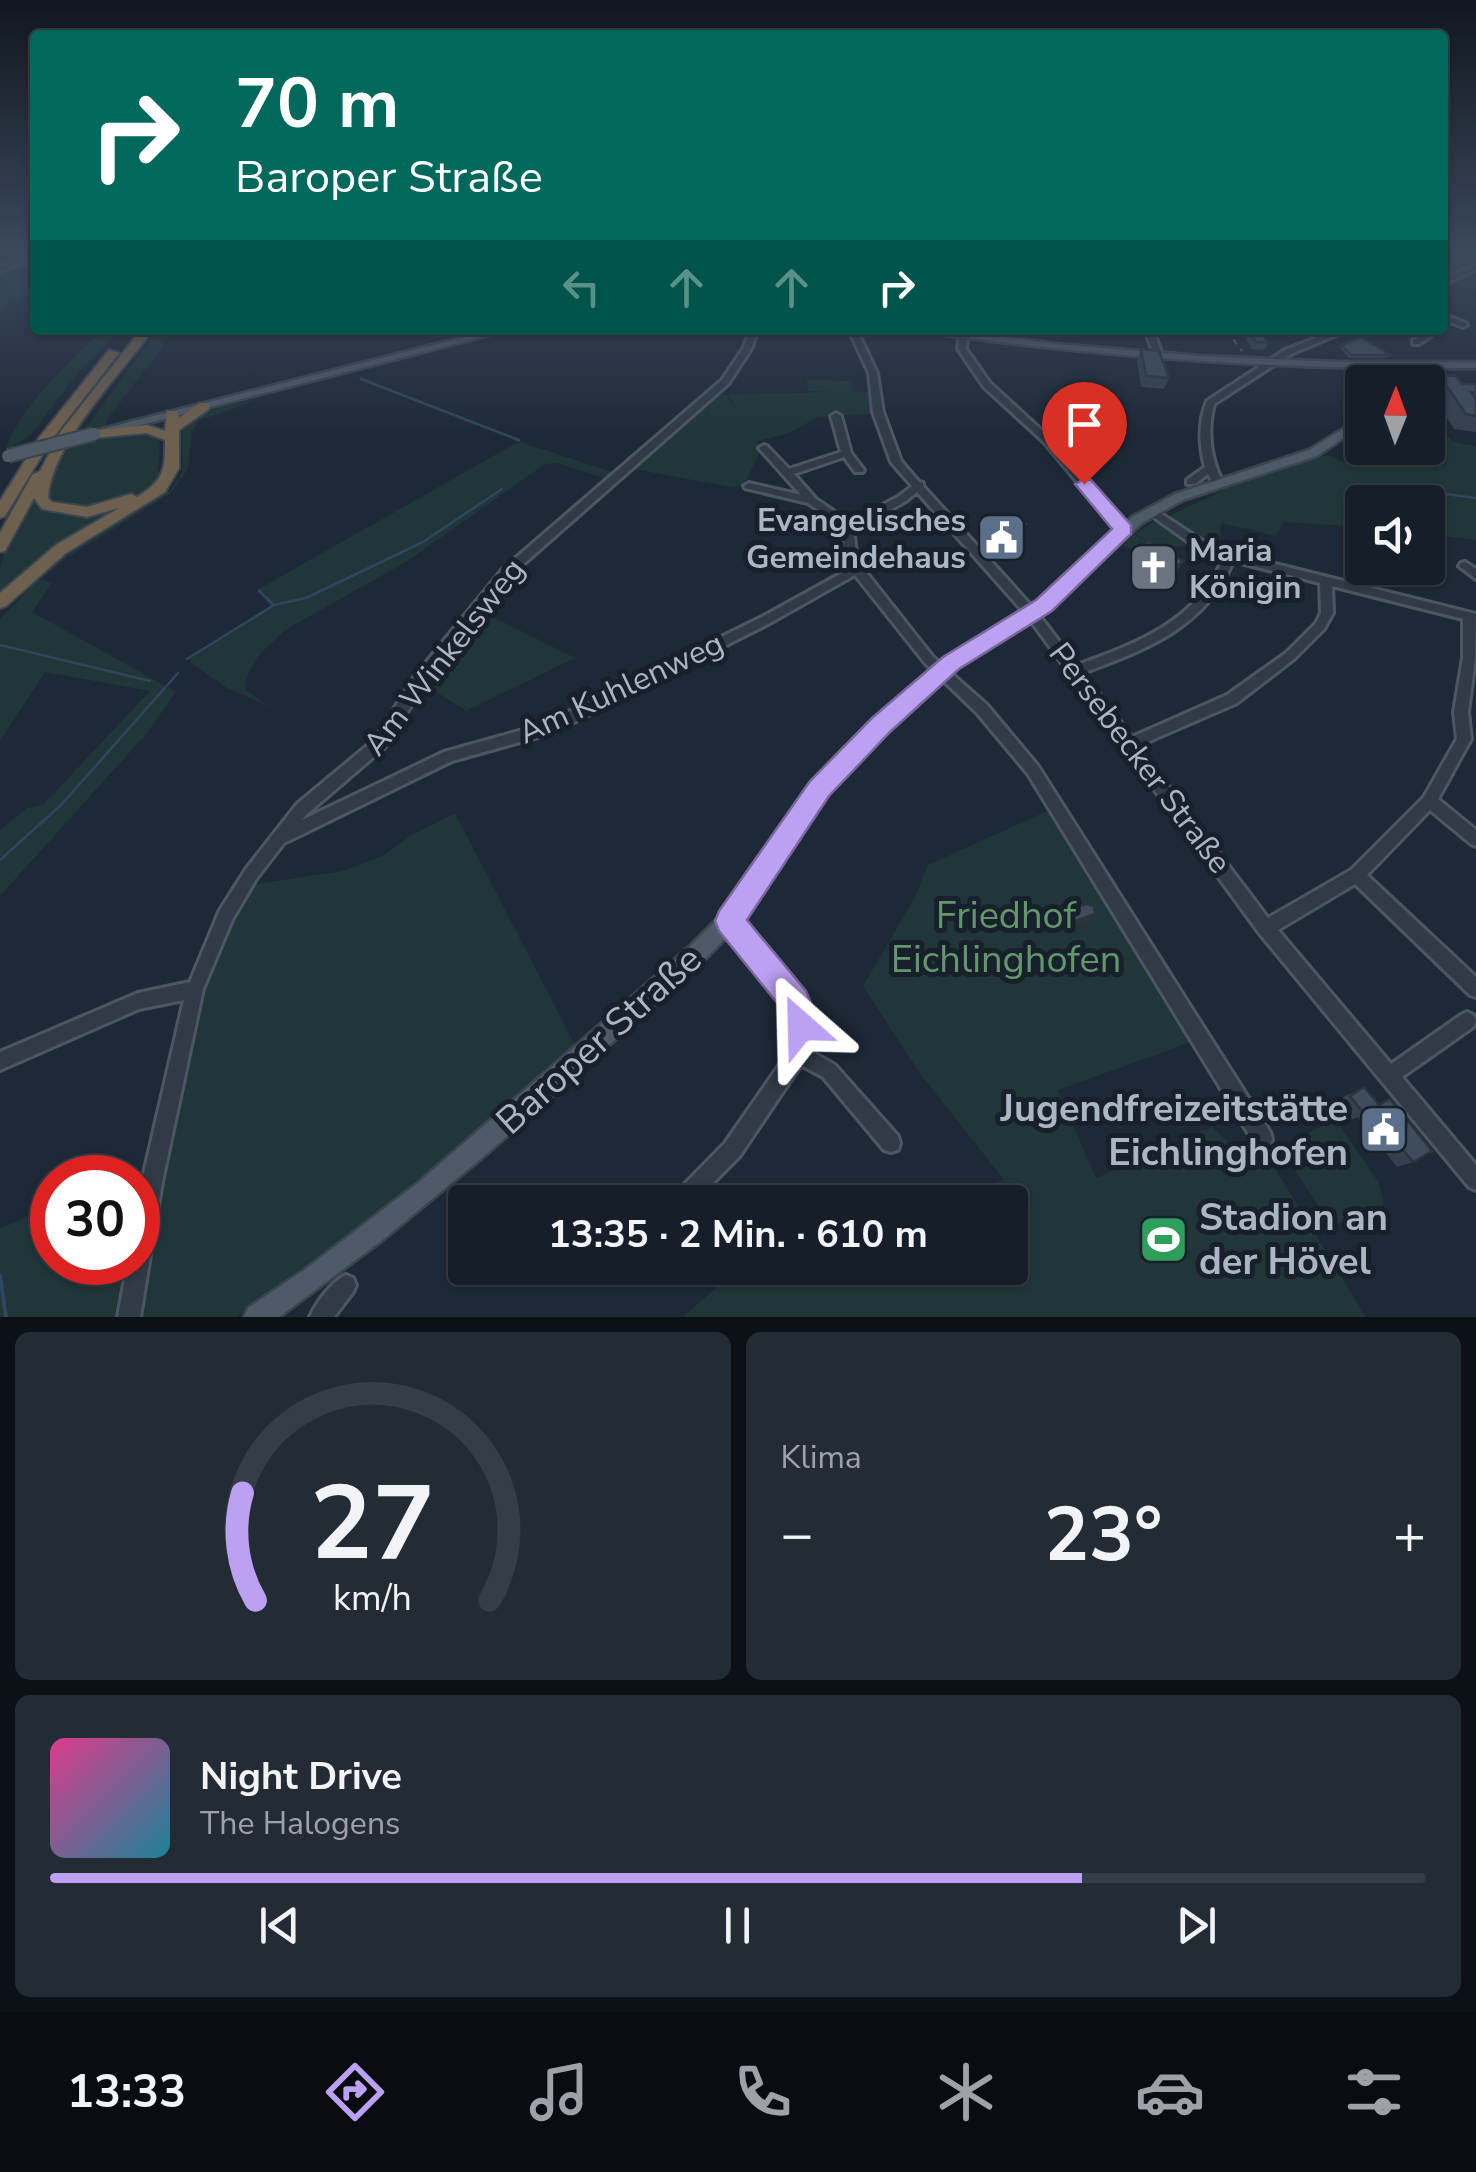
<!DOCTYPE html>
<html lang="de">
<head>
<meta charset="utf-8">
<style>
  body { margin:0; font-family:"Nunito Sans",sans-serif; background:#232c35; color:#f1f3f6; height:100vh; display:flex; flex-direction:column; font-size:38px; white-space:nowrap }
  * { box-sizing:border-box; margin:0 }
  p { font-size:32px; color:#9ea2a8 }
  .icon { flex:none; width:55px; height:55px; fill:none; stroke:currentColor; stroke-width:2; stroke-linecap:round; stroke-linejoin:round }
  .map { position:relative; height:1317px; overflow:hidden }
  .drawer { display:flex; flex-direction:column; gap:15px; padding:15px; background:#0c1117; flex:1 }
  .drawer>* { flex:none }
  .top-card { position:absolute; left:30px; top:30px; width:1418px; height:305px; border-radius:10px; box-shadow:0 2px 8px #0004,0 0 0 2px #353d46; background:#00695c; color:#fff; overflow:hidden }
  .needle { width:65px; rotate:1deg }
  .buttons { position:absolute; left:1345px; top:365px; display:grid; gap:20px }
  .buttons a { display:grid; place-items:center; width:100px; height:100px; border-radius:10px; background:#161f29; box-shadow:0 2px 8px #0004,0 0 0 2px #353d46; font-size:50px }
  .speed { position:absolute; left:30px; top:1155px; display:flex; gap:20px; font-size:50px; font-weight:700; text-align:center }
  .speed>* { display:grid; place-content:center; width:130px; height:130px; border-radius:50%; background:#161f29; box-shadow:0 2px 8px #0004,0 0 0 2px #353d46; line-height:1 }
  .speed .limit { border:15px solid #d22; background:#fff; color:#111 }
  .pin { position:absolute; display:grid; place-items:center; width:85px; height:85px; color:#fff; margin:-102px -42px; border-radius:50% 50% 50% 0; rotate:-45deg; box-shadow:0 0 10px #0007 }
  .pin .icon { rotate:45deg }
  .me { position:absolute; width:110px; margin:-55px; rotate:335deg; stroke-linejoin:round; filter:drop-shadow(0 0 8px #0008) }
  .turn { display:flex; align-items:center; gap:35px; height:210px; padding:0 40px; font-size:45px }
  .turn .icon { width:130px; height:130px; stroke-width:2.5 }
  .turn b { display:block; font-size:70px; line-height:85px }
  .lanes { display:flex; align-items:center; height:95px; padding:0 40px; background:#0003; justify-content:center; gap:50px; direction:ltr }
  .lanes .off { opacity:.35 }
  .big { font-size:75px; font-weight:700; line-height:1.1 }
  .drawer .card { flex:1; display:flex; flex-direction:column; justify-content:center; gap:15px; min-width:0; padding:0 35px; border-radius:15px; background:#232c35 }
  .drawer .dial { align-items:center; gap:0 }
  .dial svg { height:260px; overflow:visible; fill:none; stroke:#353d46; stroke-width:7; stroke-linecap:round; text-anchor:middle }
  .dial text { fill:#f1f3f6; stroke:none }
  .song { display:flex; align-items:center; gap:30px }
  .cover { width:120px; height:120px; border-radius:15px; background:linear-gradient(135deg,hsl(330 70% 55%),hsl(190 70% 35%)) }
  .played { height:10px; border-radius:5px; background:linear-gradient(90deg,#bca0f2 75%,#353d46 75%) }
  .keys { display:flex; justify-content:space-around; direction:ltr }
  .heat { display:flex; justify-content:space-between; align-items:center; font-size:55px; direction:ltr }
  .drawer .tiles { flex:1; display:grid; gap:15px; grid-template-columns:1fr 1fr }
  .card:last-child { grid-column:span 2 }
  .trip { position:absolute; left:448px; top:1185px; width:580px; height:100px; border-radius:10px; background:#161f29; box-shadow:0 2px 8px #0004,0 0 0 2px #353d46; font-weight:700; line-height:100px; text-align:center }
  .tabs { display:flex; height:160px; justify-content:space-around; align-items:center; background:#090c10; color:#9ea2a8 }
  .tabs .icon { width:70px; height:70px }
  .tabs .on { color:#bca0f2 }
  .tabs b { font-size:45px; color:#f1f3f6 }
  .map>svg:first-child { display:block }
</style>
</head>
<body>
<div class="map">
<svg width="1476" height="1317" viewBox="0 0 1476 1317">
  <rect width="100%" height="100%" fill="#1e2937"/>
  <!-- green -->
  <g fill="#203638">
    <polygon points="2,269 19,278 35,275 35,291 7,305 0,313"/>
    <path d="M102,330H119L78,373L31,435L5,451C18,409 70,361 102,330Z"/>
    <polygon points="157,330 175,330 106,421 107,425 84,431"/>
    <polygon points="362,377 526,444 615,473 607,479 557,463 545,464 406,562 285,630 259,655 245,679 246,690 270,707 227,688 190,662 191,658 271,608 257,590 518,442 357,379"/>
    <polygon points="807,380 852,381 854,392 875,392 875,413 818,417 787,434 758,441 762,448 744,485 731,487 628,468 716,393 727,395 738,414 729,395 830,392 808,391"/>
    <path d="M259,399L198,421L192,432L188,469L170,494L65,559L42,579L52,583L32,612L176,692L147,733L0,896V830L27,808L43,805L150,691L45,672L0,741V619L53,564L169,491C193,462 178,461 182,433C185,412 242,401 259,399Z"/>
    <path d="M1428,415L1453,442L1476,446V540L1428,534V502H1362V527L1284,522L1276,536L1221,523L1220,549L1206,544L1167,517L1228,488L1327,455C1363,473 1391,466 1428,455Z"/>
    <path d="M147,431L160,442L158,471L168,472L135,505L0,599C0,589 0,577 0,568C11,523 46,483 70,445L104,436Z"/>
    <polygon points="1154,522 1159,523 1192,545 1168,548 1172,550 1165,557 1137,545 1140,549 1137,552 1123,545 1134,534 1146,541 1135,533"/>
    <polygon points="477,609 575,658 466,711 421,682"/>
    <polygon points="1052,809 1194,1041 1058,1090 1096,1178 1212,1127 1235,1148 1248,1138 1256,1138 1366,1317 683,1317 717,1287 748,1268 1010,1268 1010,1202 922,1202 1004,1180 919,1072 863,986 915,897 928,865"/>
    <polygon points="455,813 576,1047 509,1110 310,1270 237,1317 135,1317 197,999 228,924 250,885 342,871 382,856 412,835"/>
    <polygon points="1336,1120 1379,1183 1384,1203 1375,1215 1336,1224 1325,1216 1287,1158 1304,1150 1297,1138"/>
    <polygon points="52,1204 52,1262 132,1263 122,1317 0,1317 0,1229"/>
  </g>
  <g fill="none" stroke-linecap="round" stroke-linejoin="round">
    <!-- stream-far1 -->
    <g stroke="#30455f" stroke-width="2.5">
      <polyline points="361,379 519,440"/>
      <polyline points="1379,493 1422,491 1476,498"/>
      <polyline points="259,591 273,604"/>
      <polyline points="0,645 150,681"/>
      <polyline points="187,659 274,605 306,598 423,542 502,489"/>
      <polyline points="0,860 62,804 178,673"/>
    </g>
    <!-- stream -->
    <polyline stroke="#30455f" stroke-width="4" points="0,1275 6,1317"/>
    <defs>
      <g id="minor">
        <path d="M5,253C17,253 25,258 35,263V268L23,263L0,271V266L17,260Z"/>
        <polygon points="1476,265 1476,270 1442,285 1442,280"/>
        <polygon points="1442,314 1466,323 1467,325 1463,327 1442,319"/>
        <polygon points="750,330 758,330 751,349 728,384 511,575 425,684 384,748 307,814 302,820 444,752 544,724 762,617 851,568 844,554 844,530 845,527 853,527 856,554 862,567 933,657 987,705 1038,766 1270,1132 1272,1139 1270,1146 1263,1148 1256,1146 1028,774 977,713 925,663 855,575 770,623 552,733 452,761 284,843 256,879 232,920 203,989 162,1182 140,1317 118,1317 128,1262 138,1262 138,1209 142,1182 184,1000 139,1009 0,1070 0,1052 138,993 190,982 220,910 246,869 297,804 374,740 415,676 503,569 722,380 743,349"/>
        <path d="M849,330H857L877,373L883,412L901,461L919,482L923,483V486L1036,611L1077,665C1136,644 1197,621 1223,559L1207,555L1148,513V509L1152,508L1215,549L1476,614L1475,658L1468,712L1471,739L1438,799L1476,830V846L1471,844L1430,810L1367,875L1476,977V997L1470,995L1355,884L1278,930L1391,1064L1461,1015L1467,1012L1473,1015L1476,1021L1473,1027L1402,1077L1476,1165V1190L1469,1187L1260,934L1028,617L917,492L906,501L860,527H852L851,524L852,521L898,497L912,486L891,462L873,412L869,373ZM1233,561L1320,583L1321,613L1316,623L1286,653L1227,695L1132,737L1083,673C1145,650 1207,627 1233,561ZM1332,586L1463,619V658L1454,712L1457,739L1424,797L1351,870L1268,918L1138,746L1237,703L1294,659L1324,629L1333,613Z"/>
        <polygon points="1145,330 1153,330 1163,357 1162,359 1155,357"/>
        <path d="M1337,330H1348L1291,354L1214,404C1207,432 1210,458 1223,483L1218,486L1214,485L1208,474L1195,484H1187V480L1205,467C1199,444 1198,423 1207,401L1285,350Z"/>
        <polygon points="1430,330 1440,330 1419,344 1413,344 1413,340"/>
        <polygon points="960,333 967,335 966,349 990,383 1050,438 1128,527 1129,530 1128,533 1120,533 1044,442 984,387 958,349"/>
        <polygon points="836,413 841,416 851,453 864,470 863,472 855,472 844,457 794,474 816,499 848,521 849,523 848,525 840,525 808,503 745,488 744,486 749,483 801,495 759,448 764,445 767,446 789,469 841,452 831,416"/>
        <polygon points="1465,562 1476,569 1476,579 1459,566 1461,563"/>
        <polygon points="729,913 735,916 802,996 810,1023 807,1049 835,1065 898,1136 900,1143 898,1150 891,1152 884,1150 823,1077 801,1065 739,1157 694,1202 671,1202 674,1195 725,1143 789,1051 792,1023 788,1006 723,926 721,921 723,916"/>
        <path d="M346,1275L353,1278L356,1285L353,1292L334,1317H310C316,1303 332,1281 346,1275Z"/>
      </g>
      <g id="major">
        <polygon points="492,330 509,330 98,436 92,433 94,431"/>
        <path d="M925,330H951L1066,345L1202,356L1339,362H1476V368C1293,371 1112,358 930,333Z"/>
        <polygon points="1362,417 1362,425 1317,456 1183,500 1142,523 1049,609 946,674 825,793 736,928 701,963 489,1152 380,1242 279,1317 244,1317 248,1308 307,1268 419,1182 687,949 722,914 813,783 936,666 1039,601 1132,517 1175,494 1309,450"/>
      </g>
      <g id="highway">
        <path d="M141,330H153C121,373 51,445 48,498L52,502L87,507L131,494L137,497C164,480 165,471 165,440L146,433L94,438L87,434L89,431L147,425L165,431L167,411H177L179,418L199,403H209V409L179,430V468L165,492L66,553L6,606L0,608V593L56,545L119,508L87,517L42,509L34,498L5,551L0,552V533L32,475L40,471L61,431Z"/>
        <polygon points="109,350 119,353 52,439 5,516 0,518 0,501 39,438"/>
      </g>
    </defs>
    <!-- minor casing -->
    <use href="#minor" stroke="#4c5663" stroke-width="6"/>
    <!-- major casing -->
    <use href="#major" stroke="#3b4451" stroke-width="5"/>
    <!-- highway casing -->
    <use href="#highway" stroke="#3c4652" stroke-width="4"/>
    <!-- minor -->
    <use href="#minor" fill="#313b47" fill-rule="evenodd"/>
    <!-- major -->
    <use href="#major" fill="#4f5a68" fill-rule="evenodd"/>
    <!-- highway -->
    <use href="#highway" fill="#6e604e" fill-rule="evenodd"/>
    <!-- rail -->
    <polyline stroke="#535f6f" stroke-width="2.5" stroke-dasharray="6 6" stroke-linecap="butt" points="1226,330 1242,351"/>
    <defs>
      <polyline id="major-bridge" points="8,456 94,434"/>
    </defs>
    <!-- major-bridge casing -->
    <use href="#major-bridge" stroke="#3b4451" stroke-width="16" stroke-linecap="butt"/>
    <!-- major-bridge -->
    <use href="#major-bridge" stroke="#4f5a68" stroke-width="12"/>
  </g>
  <!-- wall -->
  <g fill="#35414f">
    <polygon points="1249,332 1268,342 1265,350 1252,349 1246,339"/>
    <polygon points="1342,345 1390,355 1387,358 1349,358 1340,348"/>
    <polygon points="1141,349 1169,378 1164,389 1141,387 1137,360"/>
    <polygon points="1439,375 1462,384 1476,384 1476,432 1454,429 1429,389"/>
    <polygon points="981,528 1022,535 986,549 978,540"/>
    <polygon points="1136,552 1177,572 1163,584 1130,564"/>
    <polygon points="1063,911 1090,920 1066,928 1059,917"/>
    <polygon points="1364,1087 1378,1104 1390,1099 1413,1162 1397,1167 1358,1117 1350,1120 1335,1101"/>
  </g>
  <!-- shaded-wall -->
  <g fill="#2b3540">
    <polygon points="1461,259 1453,271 1442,275 1442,268 1445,264"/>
    <polygon points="1026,524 1022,535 986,549 989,538"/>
    <polygon points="1183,561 1177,572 1163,584 1170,573"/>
    <polygon points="1095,914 1090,920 1066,928 1070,923"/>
  </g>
  <!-- building -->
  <g fill="#3e4c5c" stroke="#2b3540" stroke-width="2.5">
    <polygon points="1442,253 1447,253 1461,259 1445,264 1442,263"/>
    <polygon points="1249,332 1262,332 1268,342 1256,342"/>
    <polygon points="1360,337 1390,355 1351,355 1342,345"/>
    <polygon points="1141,349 1159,351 1169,378 1146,376"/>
    <polygon points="1439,375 1456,376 1462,384 1476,384 1476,393 1471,392 1476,400 1476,416 1466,414"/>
    <polygon points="1013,516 1026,524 989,538 981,528 985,525"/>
    <polygon points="1148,541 1183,561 1170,573 1136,552"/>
    <polygon points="1086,904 1094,906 1095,914 1070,923 1063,911"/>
    <polygon points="1364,1087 1379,1105 1390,1099 1432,1151 1413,1162 1372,1111 1365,1115 1350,1096"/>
  </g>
  <!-- sky -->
  <linearGradient id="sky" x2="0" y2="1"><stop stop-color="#10171e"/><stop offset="0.58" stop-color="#3b495e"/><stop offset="1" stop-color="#3b495e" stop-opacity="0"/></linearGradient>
  <rect width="1476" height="437" fill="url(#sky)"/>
  <!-- route -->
  <path fill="#bca0f2" stroke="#7a689d" stroke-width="2.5" d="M1084,479L1091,480L1131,525V534L1052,611L959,669L890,732L829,796L747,920L806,991C813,1006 819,1021 812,1037L801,1042L790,1037L782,1009L719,931L715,921L719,911L810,781L872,718L943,657L1036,600L1112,529L1075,484Z"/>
  <!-- icons -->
  <defs>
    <symbol id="civic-square" viewBox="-11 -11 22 22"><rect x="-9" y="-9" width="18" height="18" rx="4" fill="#5c6f8a" stroke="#17202b"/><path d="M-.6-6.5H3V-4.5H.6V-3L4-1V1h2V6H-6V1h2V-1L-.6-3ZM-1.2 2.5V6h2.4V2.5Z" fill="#fff"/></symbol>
    <symbol id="church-square" viewBox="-11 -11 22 22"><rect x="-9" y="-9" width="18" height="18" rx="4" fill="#6b7280" stroke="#17202b"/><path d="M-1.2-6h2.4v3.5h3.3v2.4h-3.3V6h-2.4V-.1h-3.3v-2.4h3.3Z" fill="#fff"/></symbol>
    <symbol id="stadium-square" viewBox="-11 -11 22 22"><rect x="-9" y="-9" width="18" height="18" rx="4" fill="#2e9e5b" stroke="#17202b"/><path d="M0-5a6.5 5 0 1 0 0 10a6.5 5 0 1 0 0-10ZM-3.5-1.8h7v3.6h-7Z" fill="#fff"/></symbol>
  </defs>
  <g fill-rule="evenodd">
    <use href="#civic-square" x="974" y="510" width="55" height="55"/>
    <use href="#church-square" x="1126" y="540" width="55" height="55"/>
    <use href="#civic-square" x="1356" y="1102" width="55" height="55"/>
    <use href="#stadium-square" x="1136" y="1212" width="55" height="55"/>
  </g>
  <g text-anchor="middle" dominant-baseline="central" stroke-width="10" stroke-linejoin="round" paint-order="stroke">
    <!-- poi labels -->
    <g font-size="32" font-weight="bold" fill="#abb6c5" stroke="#17202b" text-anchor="end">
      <text x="966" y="520">Evangelisches<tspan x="966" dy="37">Gemeindehaus</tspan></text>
      <text x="1189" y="550" text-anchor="start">Maria<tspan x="1189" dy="37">Königin</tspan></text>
    </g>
    <!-- street labels -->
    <g font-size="32" fill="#abb6c5" stroke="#17202b">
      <text transform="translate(444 657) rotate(-52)">Am Winkelsweg</text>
      <text transform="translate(621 688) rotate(-25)">Am Kuhlenweg</text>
      <text transform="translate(1140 758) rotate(53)">Persebecker Straße</text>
    </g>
    <!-- near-park labels -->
    <g font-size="38" fill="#62966c" stroke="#17202b">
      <text x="1006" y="915">Friedhof<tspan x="1006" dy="44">Eichlinghofen</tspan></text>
    </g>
    <!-- near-street labels -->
    <g font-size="38" fill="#abb6c5" stroke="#17202b">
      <text transform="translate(599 1040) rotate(-42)">Baroper Straße</text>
    </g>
    <!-- near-poi labels -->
    <g font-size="38" font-weight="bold" fill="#abb6c5" stroke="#17202b" text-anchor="end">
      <text x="1348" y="1108">Jugendfreizeitstätte<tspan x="1348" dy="44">Eichlinghofen</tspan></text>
      <text x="1199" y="1217" text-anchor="start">Stadion an<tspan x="1199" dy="44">der Hövel</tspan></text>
    </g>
  </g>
</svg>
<div class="buttons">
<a><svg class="needle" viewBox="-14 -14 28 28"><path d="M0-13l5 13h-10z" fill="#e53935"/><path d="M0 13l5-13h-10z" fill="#9ea2a8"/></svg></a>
<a><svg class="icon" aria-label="sound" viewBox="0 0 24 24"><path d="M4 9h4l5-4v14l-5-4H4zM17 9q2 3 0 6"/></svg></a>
</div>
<div class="speed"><div class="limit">30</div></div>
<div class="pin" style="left:1084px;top:484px;background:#d93025"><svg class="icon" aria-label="arrive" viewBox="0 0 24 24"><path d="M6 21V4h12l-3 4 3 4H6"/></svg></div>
<svg class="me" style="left:801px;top:1026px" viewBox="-20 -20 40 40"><path d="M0-17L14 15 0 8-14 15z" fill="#bca0f2" stroke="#fff" stroke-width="4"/></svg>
<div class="trip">13:35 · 2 Min. · 610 m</div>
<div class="top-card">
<div class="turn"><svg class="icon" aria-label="right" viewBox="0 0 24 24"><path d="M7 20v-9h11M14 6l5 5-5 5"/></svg><div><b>70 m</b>Baroper Straße</div></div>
<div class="lanes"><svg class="icon off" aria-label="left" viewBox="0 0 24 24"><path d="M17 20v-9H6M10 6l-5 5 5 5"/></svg><svg class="icon off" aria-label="ahead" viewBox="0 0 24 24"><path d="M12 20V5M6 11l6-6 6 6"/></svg><svg class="icon off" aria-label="ahead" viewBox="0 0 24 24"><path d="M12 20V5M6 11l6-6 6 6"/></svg><svg class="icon" aria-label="right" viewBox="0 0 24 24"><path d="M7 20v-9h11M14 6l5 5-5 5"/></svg></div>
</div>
</div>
<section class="drawer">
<div class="tiles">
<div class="card dial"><svg viewBox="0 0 100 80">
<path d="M14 69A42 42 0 1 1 86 69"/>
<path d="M14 69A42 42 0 0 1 10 36" stroke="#bca0f2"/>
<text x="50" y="56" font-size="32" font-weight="700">27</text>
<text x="50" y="72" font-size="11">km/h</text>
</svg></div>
<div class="card"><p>Klima</p>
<div class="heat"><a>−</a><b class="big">23°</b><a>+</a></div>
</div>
<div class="card">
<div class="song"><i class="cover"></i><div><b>Night Drive</b><p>The Halogens</p></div></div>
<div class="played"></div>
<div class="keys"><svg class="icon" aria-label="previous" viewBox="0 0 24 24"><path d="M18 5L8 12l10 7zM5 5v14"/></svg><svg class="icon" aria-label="pause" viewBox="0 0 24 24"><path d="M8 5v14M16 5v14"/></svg><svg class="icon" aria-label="next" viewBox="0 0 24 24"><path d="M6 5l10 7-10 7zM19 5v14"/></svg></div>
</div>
</div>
</section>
<nav class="tabs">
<b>13:33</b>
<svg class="icon on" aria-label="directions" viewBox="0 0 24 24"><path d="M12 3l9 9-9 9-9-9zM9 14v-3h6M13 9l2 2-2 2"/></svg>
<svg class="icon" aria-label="music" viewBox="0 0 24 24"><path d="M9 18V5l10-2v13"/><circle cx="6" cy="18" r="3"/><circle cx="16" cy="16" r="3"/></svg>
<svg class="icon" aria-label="phone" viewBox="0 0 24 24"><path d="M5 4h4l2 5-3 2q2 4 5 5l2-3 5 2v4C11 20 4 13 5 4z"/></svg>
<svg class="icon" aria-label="climate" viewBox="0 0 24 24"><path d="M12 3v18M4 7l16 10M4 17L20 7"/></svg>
<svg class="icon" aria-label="car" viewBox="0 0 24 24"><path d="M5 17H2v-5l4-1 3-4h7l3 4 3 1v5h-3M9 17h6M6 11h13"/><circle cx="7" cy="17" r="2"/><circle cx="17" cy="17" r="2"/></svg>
<svg class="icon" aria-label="filters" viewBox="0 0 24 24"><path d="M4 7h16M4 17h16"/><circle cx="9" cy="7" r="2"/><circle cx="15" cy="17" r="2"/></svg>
</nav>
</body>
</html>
